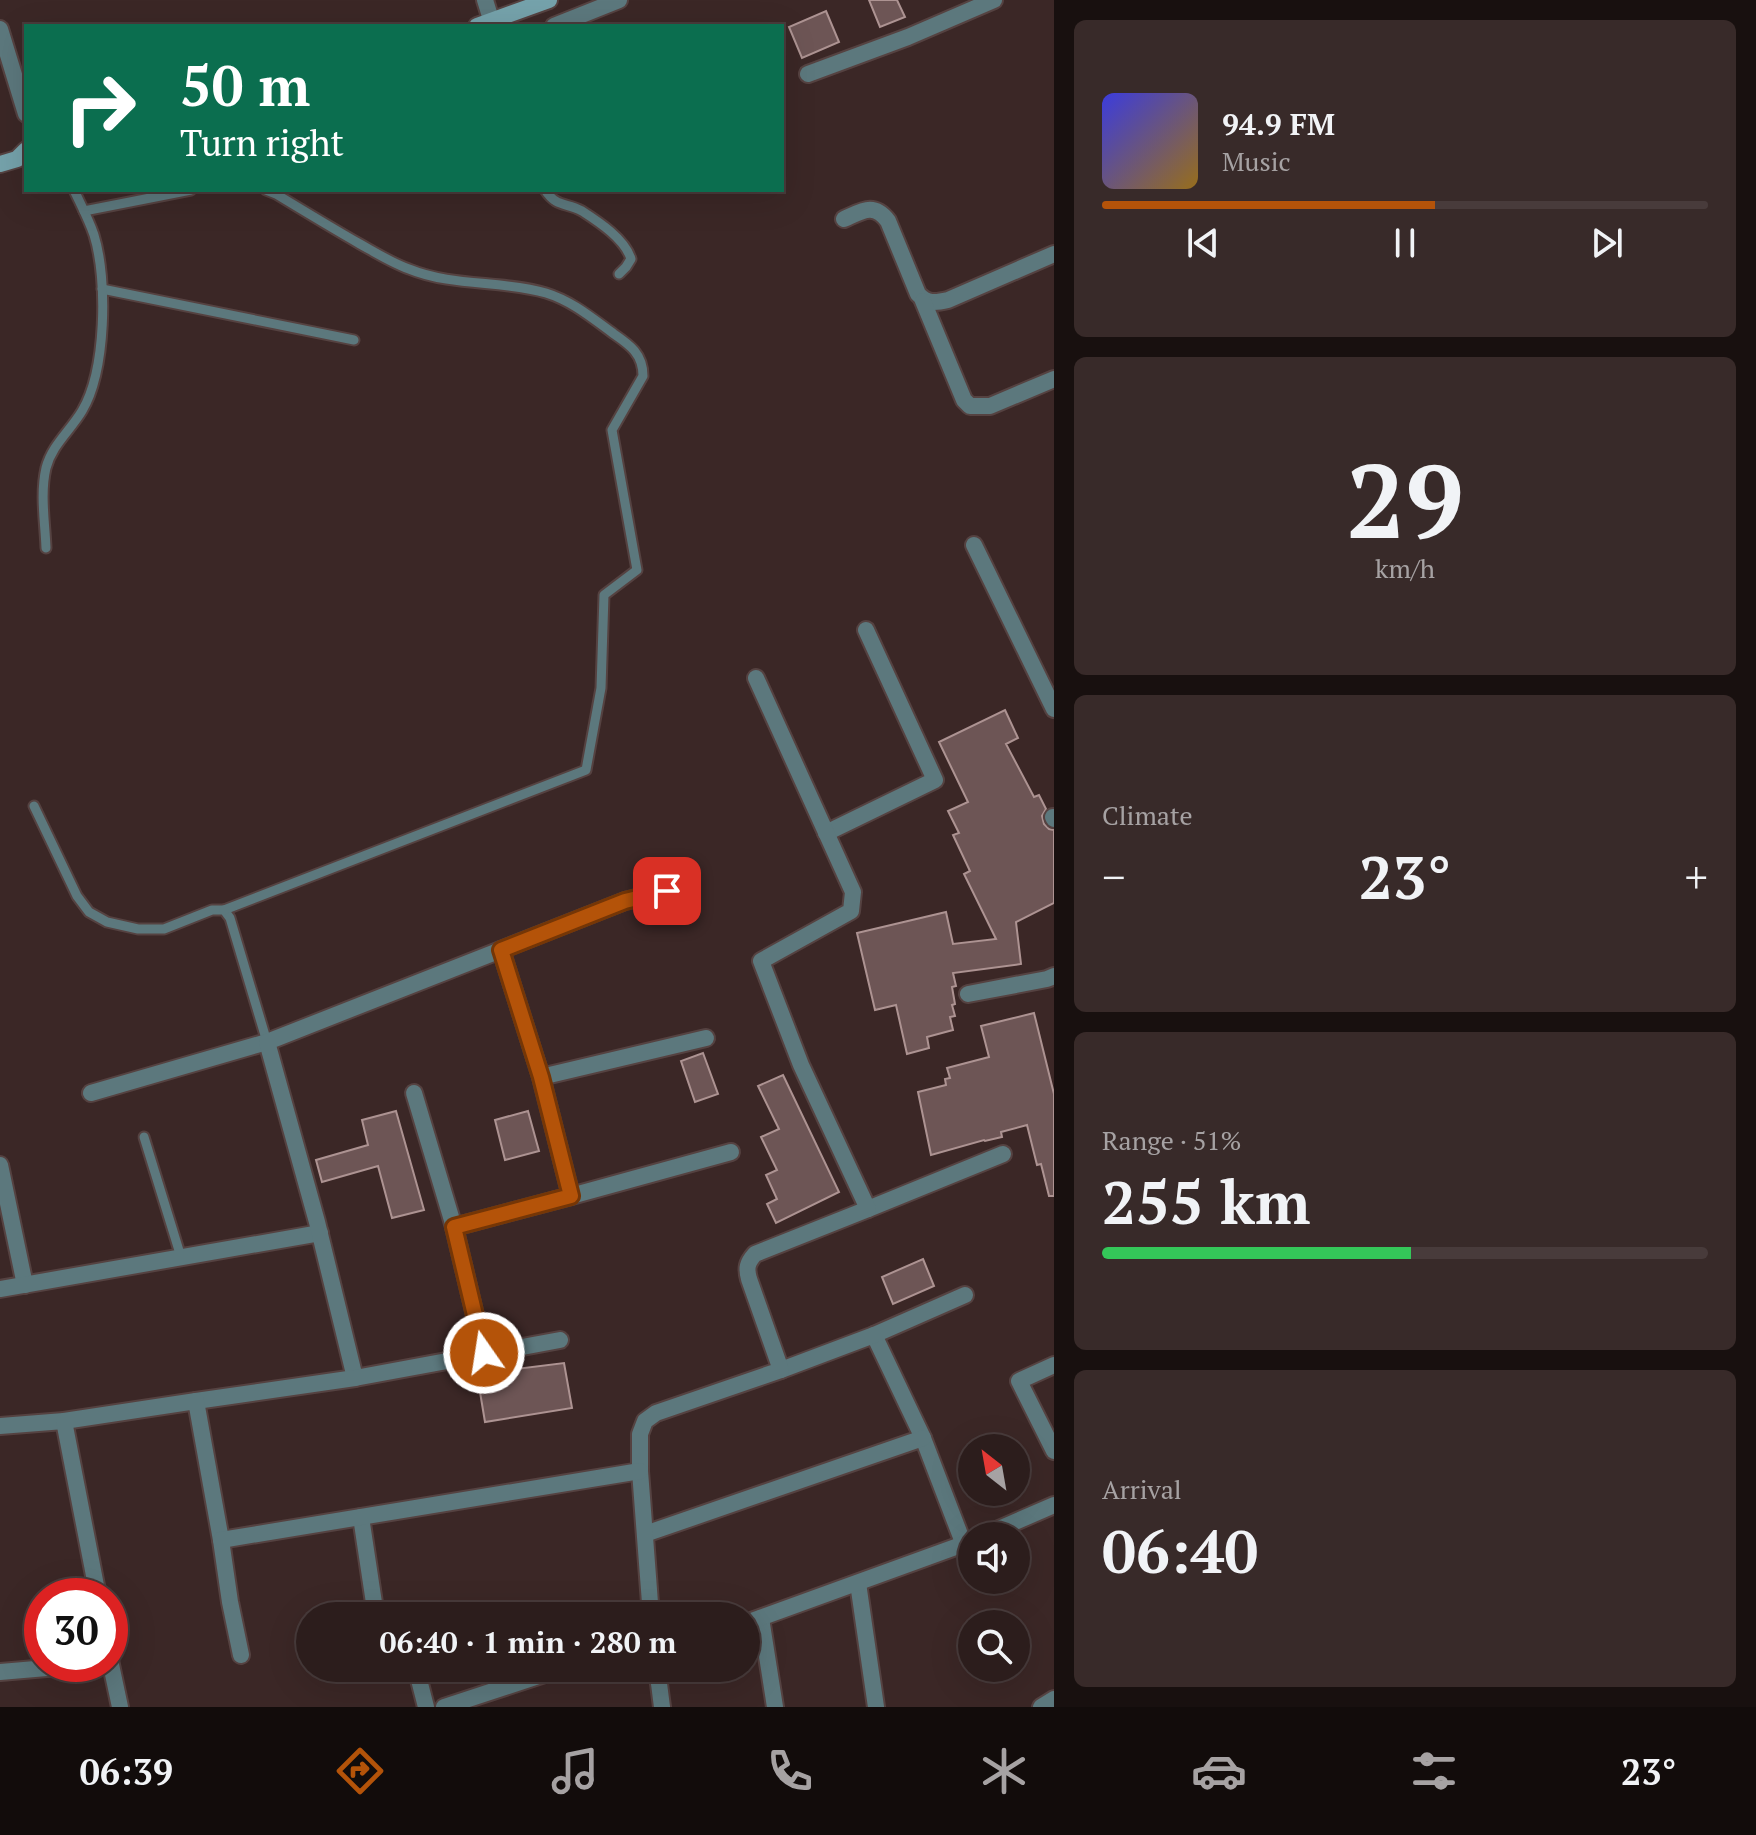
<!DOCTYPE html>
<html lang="en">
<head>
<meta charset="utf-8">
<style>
  body { margin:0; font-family:"PT Serif",serif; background:#382a29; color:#f1f3f6; height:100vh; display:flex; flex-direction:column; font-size:30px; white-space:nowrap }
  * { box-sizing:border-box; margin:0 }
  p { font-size:26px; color:#a6a2a3 }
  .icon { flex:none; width:44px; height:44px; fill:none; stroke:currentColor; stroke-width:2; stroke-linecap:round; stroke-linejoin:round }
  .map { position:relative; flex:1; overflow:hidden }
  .details { display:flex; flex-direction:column; gap:20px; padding:20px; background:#18100f; width:702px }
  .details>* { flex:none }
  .banner { position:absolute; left:24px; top:24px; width:760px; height:168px; border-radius:0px; box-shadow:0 8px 32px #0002,0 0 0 2px #483b3b; background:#0b6e4f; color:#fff; overflow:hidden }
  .needle { width:52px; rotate:329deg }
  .controls { position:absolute; left:958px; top:1434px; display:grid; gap:16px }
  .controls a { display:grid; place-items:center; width:72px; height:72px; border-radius:50%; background:#2c1d1c; box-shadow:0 8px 32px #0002,0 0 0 2px #483b3b; font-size:40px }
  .speed { position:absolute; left:24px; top:1578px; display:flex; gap:16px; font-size:40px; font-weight:700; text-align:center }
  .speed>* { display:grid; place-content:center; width:104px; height:104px; border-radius:50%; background:#2c1d1c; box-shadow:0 8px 32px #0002,0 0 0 2px #483b3b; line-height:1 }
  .speed .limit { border:12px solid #d22; background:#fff; color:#111 }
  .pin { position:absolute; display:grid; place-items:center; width:68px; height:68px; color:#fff; margin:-34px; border-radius:16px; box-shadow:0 4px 12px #0006 }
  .me { position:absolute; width:88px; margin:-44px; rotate:347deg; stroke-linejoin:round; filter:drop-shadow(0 0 6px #0008) }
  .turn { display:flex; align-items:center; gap:28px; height:168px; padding:0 24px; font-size:36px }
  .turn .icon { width:104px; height:104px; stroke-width:2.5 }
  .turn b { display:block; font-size:56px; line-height:68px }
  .big { font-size:60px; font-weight:800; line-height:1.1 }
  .details .widget { flex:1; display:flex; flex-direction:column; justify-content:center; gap:12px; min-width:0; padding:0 28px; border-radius:12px; background:#382a29 }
  .details .dial { align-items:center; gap:0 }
  .dial b { font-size:104px; line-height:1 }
  .song { display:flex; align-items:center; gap:24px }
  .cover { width:96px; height:96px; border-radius:12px; background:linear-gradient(135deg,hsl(240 70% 55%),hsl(40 70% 35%)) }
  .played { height:8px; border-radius:4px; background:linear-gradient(90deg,#b45309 55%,#483b3b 55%) }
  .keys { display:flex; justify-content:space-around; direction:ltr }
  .heat { display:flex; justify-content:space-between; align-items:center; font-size:44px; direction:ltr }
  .charge { height:12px; border-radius:6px; background:linear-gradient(90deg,#34c759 51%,#483b3b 0) }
  .trip { position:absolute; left:296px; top:1602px; width:464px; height:80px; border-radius:40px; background:#2c1d1c; box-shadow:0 8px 32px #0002,0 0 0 2px #483b3b; font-weight:800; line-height:80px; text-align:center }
  .tab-bar { display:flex; height:128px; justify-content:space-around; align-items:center; background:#120c0b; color:#a6a2a3 }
  .tab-bar .icon { width:56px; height:56px }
  .tab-bar .selected { color:#b45309 }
  .tab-bar b { font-size:36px; color:#f1f3f6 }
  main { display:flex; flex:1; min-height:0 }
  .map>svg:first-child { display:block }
</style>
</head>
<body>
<main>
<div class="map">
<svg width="1054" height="1707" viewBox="0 0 1054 1707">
  <rect width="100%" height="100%" fill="#3b2726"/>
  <!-- building -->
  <g fill="#6d5555" stroke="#ad9392" stroke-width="2">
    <polygon points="869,0 897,0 905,17 880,27"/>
    <polygon points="826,11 839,42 802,58 789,27"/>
    <polygon points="1005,710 1018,738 1006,744 1034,797 1039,795 1046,809 1042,816 1044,824 1049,829 1054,830 1054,903 1016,922 1021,964 953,973 956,986 952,987 955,1004 952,1005 955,1016 950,1017 953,1030 927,1037 929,1048 907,1054 896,1005 875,1010 857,933 946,912 953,944 996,939 964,874 970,871 953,835 959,833 948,811 968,802 939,742"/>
    <polygon points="1034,1013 1054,1094 1054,1196 1049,1196 1041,1164 1037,1165 1027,1125 1001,1132 1002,1137 985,1141 984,1140 931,1155 918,1092 946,1085 945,1079 950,1078 947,1068 989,1057 981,1026"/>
    <polygon points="703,1053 718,1094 695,1102 681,1061"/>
    <polygon points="783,1075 839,1192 776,1223 767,1204 777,1199 766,1175 777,1170 761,1137 779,1129 758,1086"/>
    <polygon points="396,1111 424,1210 392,1218 378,1166 322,1182 316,1160 368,1145 362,1120"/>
    <polygon points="528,1111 539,1151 505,1160 495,1120"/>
    <polygon points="923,1259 934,1286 893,1304 882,1277"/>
    <polygon points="564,1363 572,1408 485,1422 477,1374"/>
  </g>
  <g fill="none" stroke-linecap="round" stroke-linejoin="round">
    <defs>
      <g id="lane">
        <path d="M545,190C557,208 566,202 582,211C599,222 625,239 631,259L626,267L619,274"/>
        <polyline points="84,211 191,190"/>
        <polyline points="102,289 354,340"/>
        <path d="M46,548C45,522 40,494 46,468C52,445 70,431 82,411C106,371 108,280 94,235C89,220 81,205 74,190"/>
        <polyline points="34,806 77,896 89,912 107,922 138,929 164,929 212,910 224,910 230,918 267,1042"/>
        <path d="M224,910L586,770L601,688L604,595L637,570L612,430L643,376C643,354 630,345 614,334C592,318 572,301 546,293C502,280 453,287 409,269C392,263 376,253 360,244C332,228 304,211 276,194L266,190"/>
        <polyline points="144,1137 181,1257"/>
      </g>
      <g id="street">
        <polyline points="485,0 493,26"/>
        <polyline points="554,26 619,0"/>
        <polyline points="0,29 26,114"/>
        <polyline points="808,74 908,37 994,0"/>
        <path d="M844,219C862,211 874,202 888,221L918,294C927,304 935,303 948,300L1054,254"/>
        <polyline points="923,301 964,400 970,406 990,406 1054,379"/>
        <polyline points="974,545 1054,709"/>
        <polyline points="1053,817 1054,819"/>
        <polyline points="826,833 935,780 866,630"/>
        <polyline points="968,994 1047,979 1054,976"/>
        <polyline points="541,1077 706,1038"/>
        <polyline points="91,1093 267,1042"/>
        <polyline points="414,1093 454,1227"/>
        <polyline points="0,1165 25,1285"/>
        <polyline points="571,1196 731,1152"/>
        <polyline points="868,1209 1003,1154"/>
        <polyline points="0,1289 320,1233"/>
        <polyline points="874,1335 923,1438 964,1545"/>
        <polyline points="484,1353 454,1227 571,1196 541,1077 501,950"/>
        <polyline points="1054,1365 1019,1381 1054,1451"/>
        <polyline points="781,1370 874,1335 965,1295"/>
        <polyline points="355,1378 317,1222 267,1042 625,901 688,885"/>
        <polyline points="196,1401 355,1378 560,1340"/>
        <polyline points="0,1426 64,1421"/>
        <polyline points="361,1517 376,1616"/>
        <polyline points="645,1534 923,1438"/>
        <polyline points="983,1536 1054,1505"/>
        <polyline points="858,1583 876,1707"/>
        <polyline points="98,1596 64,1421 196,1401 221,1540"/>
        <path d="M651,1616L640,1471V1434L645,1421L656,1413L781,1370L749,1279C746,1268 747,1263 755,1254L868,1209L801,1065L761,961L851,911L853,892L756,678"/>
        <polyline points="761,1618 775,1707"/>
        <polyline points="746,1623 972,1541"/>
        <polyline points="241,1655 230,1602 221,1540 640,1471"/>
        <polyline points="110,1660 120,1707"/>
        <polyline points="416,1668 426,1707"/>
        <polyline points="657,1668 662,1707"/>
        <polyline points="0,1672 93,1664"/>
        <polyline points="444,1707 563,1668"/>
        <polyline points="1041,1707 1054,1699"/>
      </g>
      <g id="secondary">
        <polyline points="477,26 549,0"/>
        <polyline points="0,164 17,159 26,150"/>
      </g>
    </defs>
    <!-- lane casing -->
    <use href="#lane" stroke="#554241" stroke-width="13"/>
    <!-- street casing -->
    <use href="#street" stroke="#554241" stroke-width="20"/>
    <!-- secondary casing -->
    <use href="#secondary" stroke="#554241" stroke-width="20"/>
    <!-- lane -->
    <use href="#lane" stroke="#5c787d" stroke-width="9"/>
    <!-- street -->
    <use href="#street" stroke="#5c787d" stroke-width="16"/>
    <!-- secondary -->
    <use href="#secondary" stroke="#75a2ab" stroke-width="16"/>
  </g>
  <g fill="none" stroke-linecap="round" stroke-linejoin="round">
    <defs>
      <polyline id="route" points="484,1353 454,1227 571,1196 541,1077 501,950 625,901 667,891"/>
    </defs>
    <!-- route casing -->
    <use href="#route" stroke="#753606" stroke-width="20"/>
    <!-- route -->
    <use href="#route" stroke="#b45309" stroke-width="14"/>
  </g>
</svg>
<div class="controls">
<a><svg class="needle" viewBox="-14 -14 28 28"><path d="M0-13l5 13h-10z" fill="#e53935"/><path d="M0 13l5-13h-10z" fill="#a6a2a3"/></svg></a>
<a><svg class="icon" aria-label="sound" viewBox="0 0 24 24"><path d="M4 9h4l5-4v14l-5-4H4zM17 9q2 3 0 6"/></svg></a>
<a><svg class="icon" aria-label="search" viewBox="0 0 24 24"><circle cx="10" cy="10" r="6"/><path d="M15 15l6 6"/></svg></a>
</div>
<div class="speed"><div class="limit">30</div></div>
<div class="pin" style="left:667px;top:891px;background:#d93025"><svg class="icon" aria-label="arrive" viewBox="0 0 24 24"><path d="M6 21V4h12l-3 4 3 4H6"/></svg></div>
<svg class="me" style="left:484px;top:1353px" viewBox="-20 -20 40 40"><circle r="17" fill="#b45309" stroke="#fff" stroke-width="3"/><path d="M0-11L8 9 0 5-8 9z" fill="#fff"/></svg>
<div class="trip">06:40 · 1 min · 280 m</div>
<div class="banner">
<div class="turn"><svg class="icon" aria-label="right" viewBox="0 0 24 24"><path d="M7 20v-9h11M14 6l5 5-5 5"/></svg><div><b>50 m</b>Turn right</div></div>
</div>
</div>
<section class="details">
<div class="widget">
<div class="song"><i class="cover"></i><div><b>94.9 FM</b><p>Music</p></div></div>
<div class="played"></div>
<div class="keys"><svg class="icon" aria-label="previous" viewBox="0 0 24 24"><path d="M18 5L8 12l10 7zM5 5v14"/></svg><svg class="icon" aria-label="pause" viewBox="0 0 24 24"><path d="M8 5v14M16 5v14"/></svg><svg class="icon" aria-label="next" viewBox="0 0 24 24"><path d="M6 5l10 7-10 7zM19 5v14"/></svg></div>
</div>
<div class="widget dial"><b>29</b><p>km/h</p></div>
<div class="widget"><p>Climate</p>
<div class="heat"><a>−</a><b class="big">23°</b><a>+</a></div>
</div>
<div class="widget"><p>Range · 51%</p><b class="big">255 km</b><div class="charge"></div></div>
<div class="widget"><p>Arrival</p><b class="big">06:40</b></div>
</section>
</main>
<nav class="tab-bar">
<b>06:39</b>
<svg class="icon selected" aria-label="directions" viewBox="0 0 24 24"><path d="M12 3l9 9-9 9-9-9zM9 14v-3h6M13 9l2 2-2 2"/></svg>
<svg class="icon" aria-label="music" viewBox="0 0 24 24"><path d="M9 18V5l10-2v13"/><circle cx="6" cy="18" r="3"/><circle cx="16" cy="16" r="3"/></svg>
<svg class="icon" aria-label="phone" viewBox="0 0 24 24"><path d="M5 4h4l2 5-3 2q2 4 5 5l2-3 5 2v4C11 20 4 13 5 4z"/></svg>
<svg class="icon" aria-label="climate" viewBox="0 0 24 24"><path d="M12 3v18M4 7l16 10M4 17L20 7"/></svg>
<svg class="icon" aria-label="car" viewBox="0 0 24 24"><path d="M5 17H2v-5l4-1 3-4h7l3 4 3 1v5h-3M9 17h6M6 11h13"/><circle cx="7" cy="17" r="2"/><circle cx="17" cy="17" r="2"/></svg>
<svg class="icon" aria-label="filters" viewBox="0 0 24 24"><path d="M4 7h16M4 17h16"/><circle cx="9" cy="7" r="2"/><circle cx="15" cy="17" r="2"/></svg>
<b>23°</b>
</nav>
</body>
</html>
